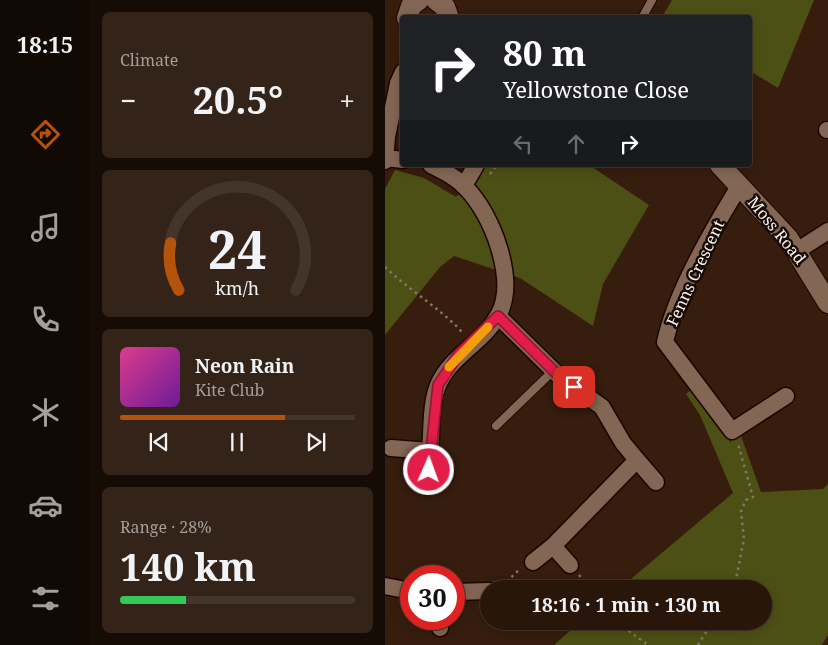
<!DOCTYPE html>
<html lang="en">
<head>
<meta charset="utf-8">
<style>
  body { margin:0; font-family:"Noto Serif",serif; background:#342318; color:#f1f3f6; height:100vh; display:flex; flex-direction:column; font-size:19px; white-space:nowrap }
  * { box-sizing:border-box; margin:0 }
  p { font-size:16px; color:#a59f9c }
  .icon { flex:none; width:28px; height:28px; fill:none; stroke:currentColor; stroke-width:2; stroke-linecap:round; stroke-linejoin:round }
  .map { position:relative; flex:1; overflow:hidden }
  .drawer { display:flex; flex-direction:column; gap:12px; padding:12px; background:#160c06; width:295px }
  .drawer>* { flex:none }
  .hud { position:absolute; left:15px; top:15px; width:352px; height:152px; border-radius:5px; box-shadow:0 2px 12px #0003,0 0 0 1px #44352b; background:#202124; color:#fff; overflow:hidden }
  .speed { position:absolute; left:15px; top:565px; display:flex; gap:10px; font-size:25px; font-weight:700; text-align:center }
  .speed>* { display:grid; place-content:center; width:65px; height:65px; border-radius:50%; background:#28160a; box-shadow:0 2px 12px #0003,0 0 0 1px #44352b; line-height:1 }
  .speed .limit { border:8px solid #d22; background:#fff; color:#111 }
  .pin { position:absolute; display:grid; place-items:center; width:42px; height:42px; color:#fff; margin:-21px; border-radius:10px; box-shadow:0 2px 8px #0006 }
  .me { position:absolute; width:55px; margin:-28px; rotate:2deg; stroke-linejoin:round; filter:drop-shadow(0 0 4px #0008) }
  .turn { display:flex; align-items:center; gap:18px; height:105px; padding:0 20px; font-size:22px }
  .turn .icon { width:65px; height:65px; stroke-width:2.5 }
  .turn b { display:block; font-size:35px; line-height:42px }
  .lanes { display:flex; align-items:center; height:48px; padding:0 20px; background:#0003; justify-content:center; gap:25px; direction:ltr }
  .lanes .off { opacity:.35 }
  .big { font-size:38px; font-weight:700; line-height:1.1 }
  .drawer .tile { flex:1; display:flex; flex-direction:column; justify-content:center; gap:8px; min-width:0; padding:0 18px; border-radius:8px; background:#342318 }
  .drawer .dial { align-items:center; gap:0 }
  .dial svg { height:130px; overflow:visible; fill:none; stroke:#44352b; stroke-width:7; stroke-linecap:round; text-anchor:middle }
  .dial text { fill:#f1f3f6; stroke:none }
  .song { display:flex; align-items:center; gap:15px }
  .cover { width:60px; height:60px; border-radius:8px; background:linear-gradient(135deg,hsl(330 70% 55%),hsl(280 70% 35%)) }
  .played { height:5px; border-radius:2px; background:linear-gradient(90deg,#b45309 70%,#44352b 70%) }
  .keys { display:flex; justify-content:space-around; direction:ltr }
  .heat { display:flex; justify-content:space-between; align-items:center; font-size:28px; direction:ltr }
  .charge { height:8px; border-radius:4px; background:linear-gradient(90deg,#34c759 28%,#44352b 0) }
  .trip { position:absolute; left:95px; top:580px; width:292px; height:50px; border-radius:25px; background:#28160a; box-shadow:0 2px 12px #0003,0 0 0 1px #44352b; font-weight:700; line-height:50px; text-align:center }
  main { display:flex; flex:1; min-height:0 }
  .menu { display:flex; flex-direction:column; width:90px; justify-content:space-around; align-items:center; background:#100904; color:#a59f9c }
  .menu .icon { width:35px; height:35px }
  .menu .on { color:#b45309 }
  .menu b { font-size:22px; color:#f1f3f6 }
  .map>svg:first-child { display:block }
</style>
</head>
<body>
<main>
<nav class="menu">
<b>18:15</b>
<svg class="icon on" aria-label="directions" viewBox="0 0 24 24"><path d="M12 3l9 9-9 9-9-9zM9 14v-3h6M13 9l2 2-2 2"/></svg>
<svg class="icon" aria-label="music" viewBox="0 0 24 24"><path d="M9 18V5l10-2v13"/><circle cx="6" cy="18" r="3"/><circle cx="16" cy="16" r="3"/></svg>
<svg class="icon" aria-label="phone" viewBox="0 0 24 24"><path d="M5 4h4l2 5-3 2q2 4 5 5l2-3 5 2v4C11 20 4 13 5 4z"/></svg>
<svg class="icon" aria-label="climate" viewBox="0 0 24 24"><path d="M12 3v18M4 7l16 10M4 17L20 7"/></svg>
<svg class="icon" aria-label="car" viewBox="0 0 24 24"><path d="M5 17H2v-5l4-1 3-4h7l3 4 3 1v5h-3M9 17h6M6 11h13"/><circle cx="7" cy="17" r="2"/><circle cx="17" cy="17" r="2"/></svg>
<svg class="icon" aria-label="filters" viewBox="0 0 24 24"><path d="M4 7h16M4 17h16"/><circle cx="9" cy="7" r="2"/><circle cx="15" cy="17" r="2"/></svg>
</nav>
<section class="drawer">
<div class="tile"><p>Climate</p>
<div class="heat"><a>−</a><b class="big">20.5°</b><a>+</a></div>
</div>
<div class="tile dial"><svg viewBox="0 0 100 80">
<path d="M14 69A42 42 0 1 1 86 69"/>
<path d="M14 69A42 42 0 0 1 9 40" stroke="#b45309"/>
<text x="50" y="56" font-size="32" font-weight="700">24</text>
<text x="50" y="72" font-size="11">km/h</text>
</svg></div>
<div class="tile">
<div class="song"><i class="cover"></i><div><b>Neon Rain</b><p>Kite Club</p></div></div>
<div class="played"></div>
<div class="keys"><svg class="icon" aria-label="previous" viewBox="0 0 24 24"><path d="M18 5L8 12l10 7zM5 5v14"/></svg><svg class="icon" aria-label="pause" viewBox="0 0 24 24"><path d="M8 5v14M16 5v14"/></svg><svg class="icon" aria-label="next" viewBox="0 0 24 24"><path d="M6 5l10 7-10 7zM19 5v14"/></svg></div>
</div>
<div class="tile"><p>Range · 28%</p><b class="big">140 km</b><div class="charge"></div></div>
</section>
<div class="map">
<svg width="443" height="645" viewBox="0 0 443 645">
  <rect width="100%" height="100%" fill="#361d0e"/>
  <!-- green -->
  <g fill="#4d5014">
    <polygon points="287,0 429,0 393,88 365,71 365,18 277,17"/>
    <polygon points="102,165 204,165 264,205 218,284 208,326 135,278 69,256 55,267 0,335 0,189 10,170 39,178 71,197"/>
    <polygon points="307,389 345,442 355,433 376,492 438,489 443,484 443,635 437,645 169,645 196,621 379,621 379,589 234,589 348,493 315,415 301,394"/>
  </g>
  <g fill="none" stroke-linecap="round" stroke-linejoin="round">
    <defs>
      <g id="service">
        <polyline points="257,18 267,0"/>
        <polyline points="111,426 169,370"/>
      </g>
      <g id="minor">
        <polyline points="442,130 443,130"/>
        <polyline points="1,158 18,160"/>
        <polyline points="0,161 2,137 13,83 18,72"/>
        <path d="M355,185C328,229 291,292 280,342L347,431L401,396"/>
        <polyline points="79,186 91,165"/>
        <polyline points="412,251 443,231"/>
        <polyline points="113,316 174,376 217,407 238,443 252,460 168,546 148,562"/>
        <path d="M6,448L45,451C47,431 45,402 54,383C67,355 99,342 114,314C132,279 107,214 81,188C71,177 58,171 46,165"/>
        <polyline points="252,460 271,482"/>
        <polyline points="44,470 45,451"/>
        <polyline points="168,546 185,565"/>
        <polyline points="0,586 26,591"/>
        <polyline points="69,592 104,591"/>
        <polyline points="55,628 56,619"/>
      </g>
      <g id="tertiary">
        <polyline points="51,0 60,7 64,18"/>
        <polyline points="22,18 26,6 34,0"/>
        <polyline points="335,165 403,238 443,303"/>
      </g>
    </defs>
    <!-- service casing -->
    <use href="#service" stroke="#1d0600" stroke-width="10"/>
    <!-- minor casing -->
    <use href="#minor" stroke="#1d0600" stroke-width="19"/>
    <!-- tertiary casing -->
    <use href="#tertiary" stroke="#1d0600" stroke-width="22"/>
    <!-- path -->
    <g stroke="#877469" stroke-width="2.5" stroke-dasharray="2.5 4" stroke-linecap="butt">
      <polyline points="105,174 112,165"/>
      <path d="M0,267C25,291 55,308 78,333"/>
      <polyline points="194,575 206,589"/>
      <polyline points="117,586 136,568"/>
      <polyline points="349,589 359,539 356,511 361,500 368,497 353,444"/>
      <polyline points="235,621 245,632 263,645"/>
      <polyline points="313,645 328,621"/>
    </g>
    <!-- service -->
    <use href="#service" stroke="#846654" stroke-width="8"/>
    <!-- minor -->
    <use href="#minor" stroke="#846654" stroke-width="16"/>
    <!-- tertiary -->
    <use href="#tertiary" stroke="#846654" stroke-width="20"/>
  </g>
  <g fill="none" stroke-linecap="round" stroke-linejoin="round">
    <defs>
      <polyline id="route" points="44,470 53,385 74,354 113,316 174,376 189,387"/>
    </defs>
    <!-- route casing -->
    <use href="#route" stroke="#92132f" stroke-width="12"/>
    <!-- route -->
    <use href="#route" stroke="#e11d48" stroke-width="9"/>
    <!-- slow -->
    <polyline stroke="#f59e0b" stroke-width="9" points="64,367 103,327"/>
  </g>
  <g text-anchor="middle" dominant-baseline="central" stroke-width="5" stroke-linejoin="round" paint-order="stroke">
    <!-- street labels -->
    <g font-size="16" fill="#fdf2ec" stroke="#160b05">
      <text transform="translate(392 230) rotate(51)">Moss Road</text>
      <text transform="translate(310 273) rotate(-65)">Fenns Crescent</text>
    </g>
  </g>
</svg>
<div class="speed"><div class="limit">30</div></div>
<div class="pin" style="left:189px;top:387px;background:#d93025"><svg class="icon" aria-label="arrive" viewBox="0 0 24 24"><path d="M6 21V4h12l-3 4 3 4H6"/></svg></div>
<svg class="me" style="left:44px;top:470px" viewBox="-20 -20 40 40"><circle r="17" fill="#e11d48" stroke="#fff" stroke-width="3"/><path d="M0-11L8 9 0 5-8 9z" fill="#fff"/></svg>
<div class="trip">18:16 · 1 min · 130 m</div>
<div class="hud">
<div class="turn"><svg class="icon" aria-label="right" viewBox="0 0 24 24"><path d="M7 20v-9h11M14 6l5 5-5 5"/></svg><div><b>80 m</b>Yellowstone Close</div></div>
<div class="lanes"><svg class="icon off" aria-label="left" viewBox="0 0 24 24"><path d="M17 20v-9H6M10 6l-5 5 5 5"/></svg><svg class="icon off" aria-label="ahead" viewBox="0 0 24 24"><path d="M12 20V5M6 11l6-6 6 6"/></svg><svg class="icon" aria-label="right" viewBox="0 0 24 24"><path d="M7 20v-9h11M14 6l5 5-5 5"/></svg></div>
</div>
</div>
</main>
</body>
</html>
